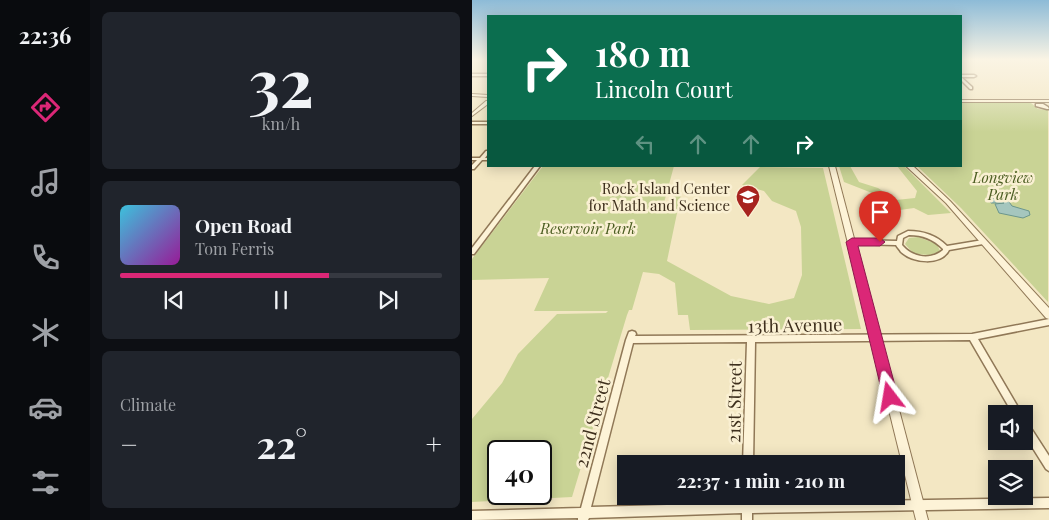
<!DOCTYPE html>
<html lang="en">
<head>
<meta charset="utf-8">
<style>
  body { margin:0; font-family:"Playfair Display",serif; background:#20242c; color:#f1f3f6; height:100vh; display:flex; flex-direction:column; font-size:19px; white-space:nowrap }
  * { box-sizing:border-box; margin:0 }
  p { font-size:16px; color:#9ea1a6 }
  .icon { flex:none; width:28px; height:28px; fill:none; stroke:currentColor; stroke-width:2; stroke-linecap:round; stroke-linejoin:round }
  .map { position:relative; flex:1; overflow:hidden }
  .details { display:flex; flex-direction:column; gap:12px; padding:12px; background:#0d0f14; width:382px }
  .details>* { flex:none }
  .hud { position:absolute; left:15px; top:15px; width:475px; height:152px; border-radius:0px; box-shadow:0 2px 12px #0003; background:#0b6e4f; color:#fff; overflow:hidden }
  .fabs { position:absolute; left:516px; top:405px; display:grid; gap:10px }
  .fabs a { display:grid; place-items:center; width:45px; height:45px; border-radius:0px; background:#171b24; box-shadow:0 2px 12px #0003; font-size:25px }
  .speed { position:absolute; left:15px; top:440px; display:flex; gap:10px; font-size:25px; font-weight:700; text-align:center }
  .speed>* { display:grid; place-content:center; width:65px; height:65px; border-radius:50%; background:#171b24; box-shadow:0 2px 12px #0003; line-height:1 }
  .speed .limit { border:2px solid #111; border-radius:8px; background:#fff; color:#111 }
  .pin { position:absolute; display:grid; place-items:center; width:42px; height:42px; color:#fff; margin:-51px -21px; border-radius:50% 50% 50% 0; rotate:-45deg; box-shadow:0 0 5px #0007 }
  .pin .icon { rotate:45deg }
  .me { position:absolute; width:55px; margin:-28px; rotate:346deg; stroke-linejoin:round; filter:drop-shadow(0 0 4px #0008) }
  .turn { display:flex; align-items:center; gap:18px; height:105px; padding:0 25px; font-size:22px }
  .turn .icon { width:65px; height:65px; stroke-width:2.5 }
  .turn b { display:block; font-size:35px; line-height:42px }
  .lanes { display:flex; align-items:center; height:48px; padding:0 25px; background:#0003; justify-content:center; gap:25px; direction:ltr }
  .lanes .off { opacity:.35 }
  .big { font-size:38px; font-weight:700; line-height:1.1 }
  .details .tile { flex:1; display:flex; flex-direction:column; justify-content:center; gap:8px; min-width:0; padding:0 18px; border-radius:8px; background:#20242c }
  .details .dial { align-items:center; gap:0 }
  .dial b { font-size:65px; line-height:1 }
  .song { display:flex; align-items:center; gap:15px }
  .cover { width:60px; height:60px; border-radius:8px; background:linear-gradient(135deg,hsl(190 70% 55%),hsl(300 70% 35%)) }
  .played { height:5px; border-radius:2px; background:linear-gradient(90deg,#db2777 65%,#363941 65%) }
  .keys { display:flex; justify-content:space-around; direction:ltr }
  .heat { display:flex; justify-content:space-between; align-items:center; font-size:28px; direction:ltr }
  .trip { position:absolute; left:145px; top:455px; width:288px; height:50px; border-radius:0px; background:#171b24; box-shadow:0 2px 12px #0003; font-weight:700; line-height:50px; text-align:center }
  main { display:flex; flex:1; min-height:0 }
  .menu { display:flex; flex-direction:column; width:90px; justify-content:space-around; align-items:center; background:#090b0e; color:#9ea1a6 }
  .menu .icon { width:35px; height:35px }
  .menu .on { color:#db2777 }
  .menu b { font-size:22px; color:#f1f3f6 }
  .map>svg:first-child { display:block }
</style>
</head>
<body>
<main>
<nav class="menu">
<b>22:36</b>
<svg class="icon on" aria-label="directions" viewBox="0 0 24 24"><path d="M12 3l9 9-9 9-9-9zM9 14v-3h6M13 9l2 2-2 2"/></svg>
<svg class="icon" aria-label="music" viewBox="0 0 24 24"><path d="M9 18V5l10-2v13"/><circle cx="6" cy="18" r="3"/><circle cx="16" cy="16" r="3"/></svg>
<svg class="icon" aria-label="phone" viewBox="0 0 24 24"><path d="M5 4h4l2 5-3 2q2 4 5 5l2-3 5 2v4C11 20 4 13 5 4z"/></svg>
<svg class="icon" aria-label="climate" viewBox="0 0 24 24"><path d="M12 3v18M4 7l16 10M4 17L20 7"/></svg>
<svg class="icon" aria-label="car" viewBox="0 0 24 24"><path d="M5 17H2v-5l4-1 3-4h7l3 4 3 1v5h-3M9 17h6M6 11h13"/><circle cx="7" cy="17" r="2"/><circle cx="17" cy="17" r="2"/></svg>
<svg class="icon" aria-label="filters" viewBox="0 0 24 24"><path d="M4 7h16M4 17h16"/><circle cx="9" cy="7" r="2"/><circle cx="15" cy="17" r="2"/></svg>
</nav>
<section class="details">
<div class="tile dial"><b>32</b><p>km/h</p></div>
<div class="tile">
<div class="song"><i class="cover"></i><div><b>Open Road</b><p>Tom Ferris</p></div></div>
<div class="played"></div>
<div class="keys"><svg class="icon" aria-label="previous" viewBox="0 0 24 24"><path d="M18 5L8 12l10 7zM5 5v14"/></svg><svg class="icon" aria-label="pause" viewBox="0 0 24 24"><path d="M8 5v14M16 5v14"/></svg><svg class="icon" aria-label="next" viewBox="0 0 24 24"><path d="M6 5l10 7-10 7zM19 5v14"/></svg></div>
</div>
<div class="tile"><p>Climate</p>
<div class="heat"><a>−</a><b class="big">22°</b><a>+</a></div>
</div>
</section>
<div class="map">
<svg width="577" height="520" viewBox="0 0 577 520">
  <rect width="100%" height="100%" fill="#f3e7c3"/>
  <!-- green -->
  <g fill="#c9d395" fill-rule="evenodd">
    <polygon points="489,103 559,103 566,109 576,110 576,302 489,208 445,166 489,166"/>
    <path d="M71,166H202L190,210L197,207L204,191L209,194L195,261L259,296L297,304L322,298L330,275L329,227L324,211L300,201L292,191L270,185L288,167L351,168L389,329L218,330L216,315H206L203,283L187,274L171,272L160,310H157L155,315L100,497L0,502V419L30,383L46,354L85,314L134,313L136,311H62L77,278L0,280V259ZM26,451H69V494H26Z"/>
    <polygon points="367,166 378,166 387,182 406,188 424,200 443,198 445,191 425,166 432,166 479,213 456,215 442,208 428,210 409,201 400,193 372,182"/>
    <polygon points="446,237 465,244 468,251 458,255 442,254 433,244 437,238"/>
  </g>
  <!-- water -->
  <polygon fill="#a5c6be" stroke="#6b968d" points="516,198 535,199 540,206 557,211 558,215 551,218 527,213 523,204 532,203 519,203"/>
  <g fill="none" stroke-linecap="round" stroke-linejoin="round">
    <defs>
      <g id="minor">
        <rect x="0" y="74" width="16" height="2"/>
        <polygon points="489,75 502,75 504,76 502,77 489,77"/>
        <polygon points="489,77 500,87 500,89 498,89 489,80"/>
        <polygon points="564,104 571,104 576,107 577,109 575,109 564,106"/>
        <rect x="0" y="122" width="16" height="2"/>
        <polygon points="14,151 16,151 16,154 13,158 16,158 16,160 10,160 2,169 0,169 0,165 5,160 0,160 0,158 8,158"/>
        <polygon points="63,166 68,166 2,254 0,254 0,248"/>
        <path d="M436,231C451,231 464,235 475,246L511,240L514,242L511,244L477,250C469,266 441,263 429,252C428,250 425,247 424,245L379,244L376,242L379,240L425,241L426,236ZM437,235C451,235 461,239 471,249V250C458,261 440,257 430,245L431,238Z"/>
        <polygon points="577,319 577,325 506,339 550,414 541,414 498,340 283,342 281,464 271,464 275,342 161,343 119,507 271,503 271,496 281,496 281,503 577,498 577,508 280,513 280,520 270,520 270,513 117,518 116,520 106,520 106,518 0,520 0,511 109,508 154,340 157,332 160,331 163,332 164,334 163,336 500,334"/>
        <polygon points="552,421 555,422 577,456 577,471 574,469 552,434"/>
      </g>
      <g id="tertiary">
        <polygon points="0,94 16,95 16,97 0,96"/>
        <rect x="489" y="100" width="88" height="2"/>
        <polygon points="14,101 16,101 16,104 0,116 0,113"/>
        <polygon points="357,166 363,166 456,520 444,520"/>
        <polygon points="434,166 441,166 478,201 577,308 577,319 574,318 474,203"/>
      </g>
    </defs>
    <!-- minor casing -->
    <use href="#minor" stroke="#907857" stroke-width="3"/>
    <!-- tertiary casing -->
    <use href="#tertiary" stroke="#907857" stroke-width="2"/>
    <!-- minor -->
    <use href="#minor" fill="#fdf3d7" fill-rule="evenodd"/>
    <!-- tertiary -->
    <use href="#tertiary" fill="#fdf3d7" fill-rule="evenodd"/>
  </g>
  <!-- sky -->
  <linearGradient id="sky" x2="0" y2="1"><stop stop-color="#8dbbd7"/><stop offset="0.45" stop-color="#faf4e4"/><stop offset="1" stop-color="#faf4e4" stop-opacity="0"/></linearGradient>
  <rect width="577" height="132" fill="url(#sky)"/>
  <!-- route -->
  <polygon fill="#db2777" stroke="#8e194d" points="380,238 408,238 413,242 408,246 386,246 426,397 424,402 418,404 413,402 411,397 374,242"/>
  <!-- icons -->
  <defs>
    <symbol id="school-pin" viewBox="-11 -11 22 30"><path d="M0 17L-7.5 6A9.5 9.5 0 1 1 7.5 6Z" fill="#a7241f" stroke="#faf0d3"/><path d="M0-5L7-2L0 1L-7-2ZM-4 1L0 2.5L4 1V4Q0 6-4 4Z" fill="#fff"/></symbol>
  </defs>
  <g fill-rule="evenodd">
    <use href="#school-pin" x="262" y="183" width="28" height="38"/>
  </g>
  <g text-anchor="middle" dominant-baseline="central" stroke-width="5" stroke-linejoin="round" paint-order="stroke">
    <!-- park labels -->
    <g font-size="15" font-style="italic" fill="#4b5d21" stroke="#faf0d3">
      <text x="531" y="177">Longview<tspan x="531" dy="17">Park</tspan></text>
      <text x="116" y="228">Reservoir Park</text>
    </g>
    <!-- poi labels -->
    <g font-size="15" fill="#3e2f1d" stroke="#faf0d3" text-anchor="end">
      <text x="258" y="188">Rock Island Center<tspan x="258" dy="17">for Math and Science</tspan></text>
    </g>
    <!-- near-street labels -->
    <g font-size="18" fill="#3e2f1d" stroke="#faf0d3">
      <text transform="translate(323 325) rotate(-1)">13th Avenue</text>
      <text transform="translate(262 402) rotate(-89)">21st Street</text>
      <text transform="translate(120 423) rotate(-75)">22nd Street</text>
    </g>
  </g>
</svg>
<div class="fabs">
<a><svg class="icon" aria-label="sound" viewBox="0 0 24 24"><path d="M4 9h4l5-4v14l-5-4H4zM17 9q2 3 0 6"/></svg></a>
<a><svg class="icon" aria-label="layers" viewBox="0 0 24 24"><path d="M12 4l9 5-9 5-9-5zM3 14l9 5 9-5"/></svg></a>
</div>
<div class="speed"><div class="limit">40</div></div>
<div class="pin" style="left:408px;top:242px;background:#d93025"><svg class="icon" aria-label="arrive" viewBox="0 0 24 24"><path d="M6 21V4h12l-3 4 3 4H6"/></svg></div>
<svg class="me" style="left:418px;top:397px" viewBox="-20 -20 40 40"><path d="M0-17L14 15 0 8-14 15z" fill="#db2777" stroke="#fff" stroke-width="4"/></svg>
<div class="trip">22:37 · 1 min · 210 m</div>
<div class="hud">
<div class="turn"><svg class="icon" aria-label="right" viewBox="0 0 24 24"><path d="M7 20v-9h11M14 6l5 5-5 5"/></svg><div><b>180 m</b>Lincoln Court</div></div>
<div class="lanes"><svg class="icon off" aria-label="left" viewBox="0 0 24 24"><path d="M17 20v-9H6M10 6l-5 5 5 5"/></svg><svg class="icon off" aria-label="ahead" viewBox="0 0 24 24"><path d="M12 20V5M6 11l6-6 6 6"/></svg><svg class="icon off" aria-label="ahead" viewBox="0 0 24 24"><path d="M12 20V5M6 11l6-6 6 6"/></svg><svg class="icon" aria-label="right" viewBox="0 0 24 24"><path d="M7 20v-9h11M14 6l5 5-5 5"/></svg></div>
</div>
</div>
</main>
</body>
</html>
